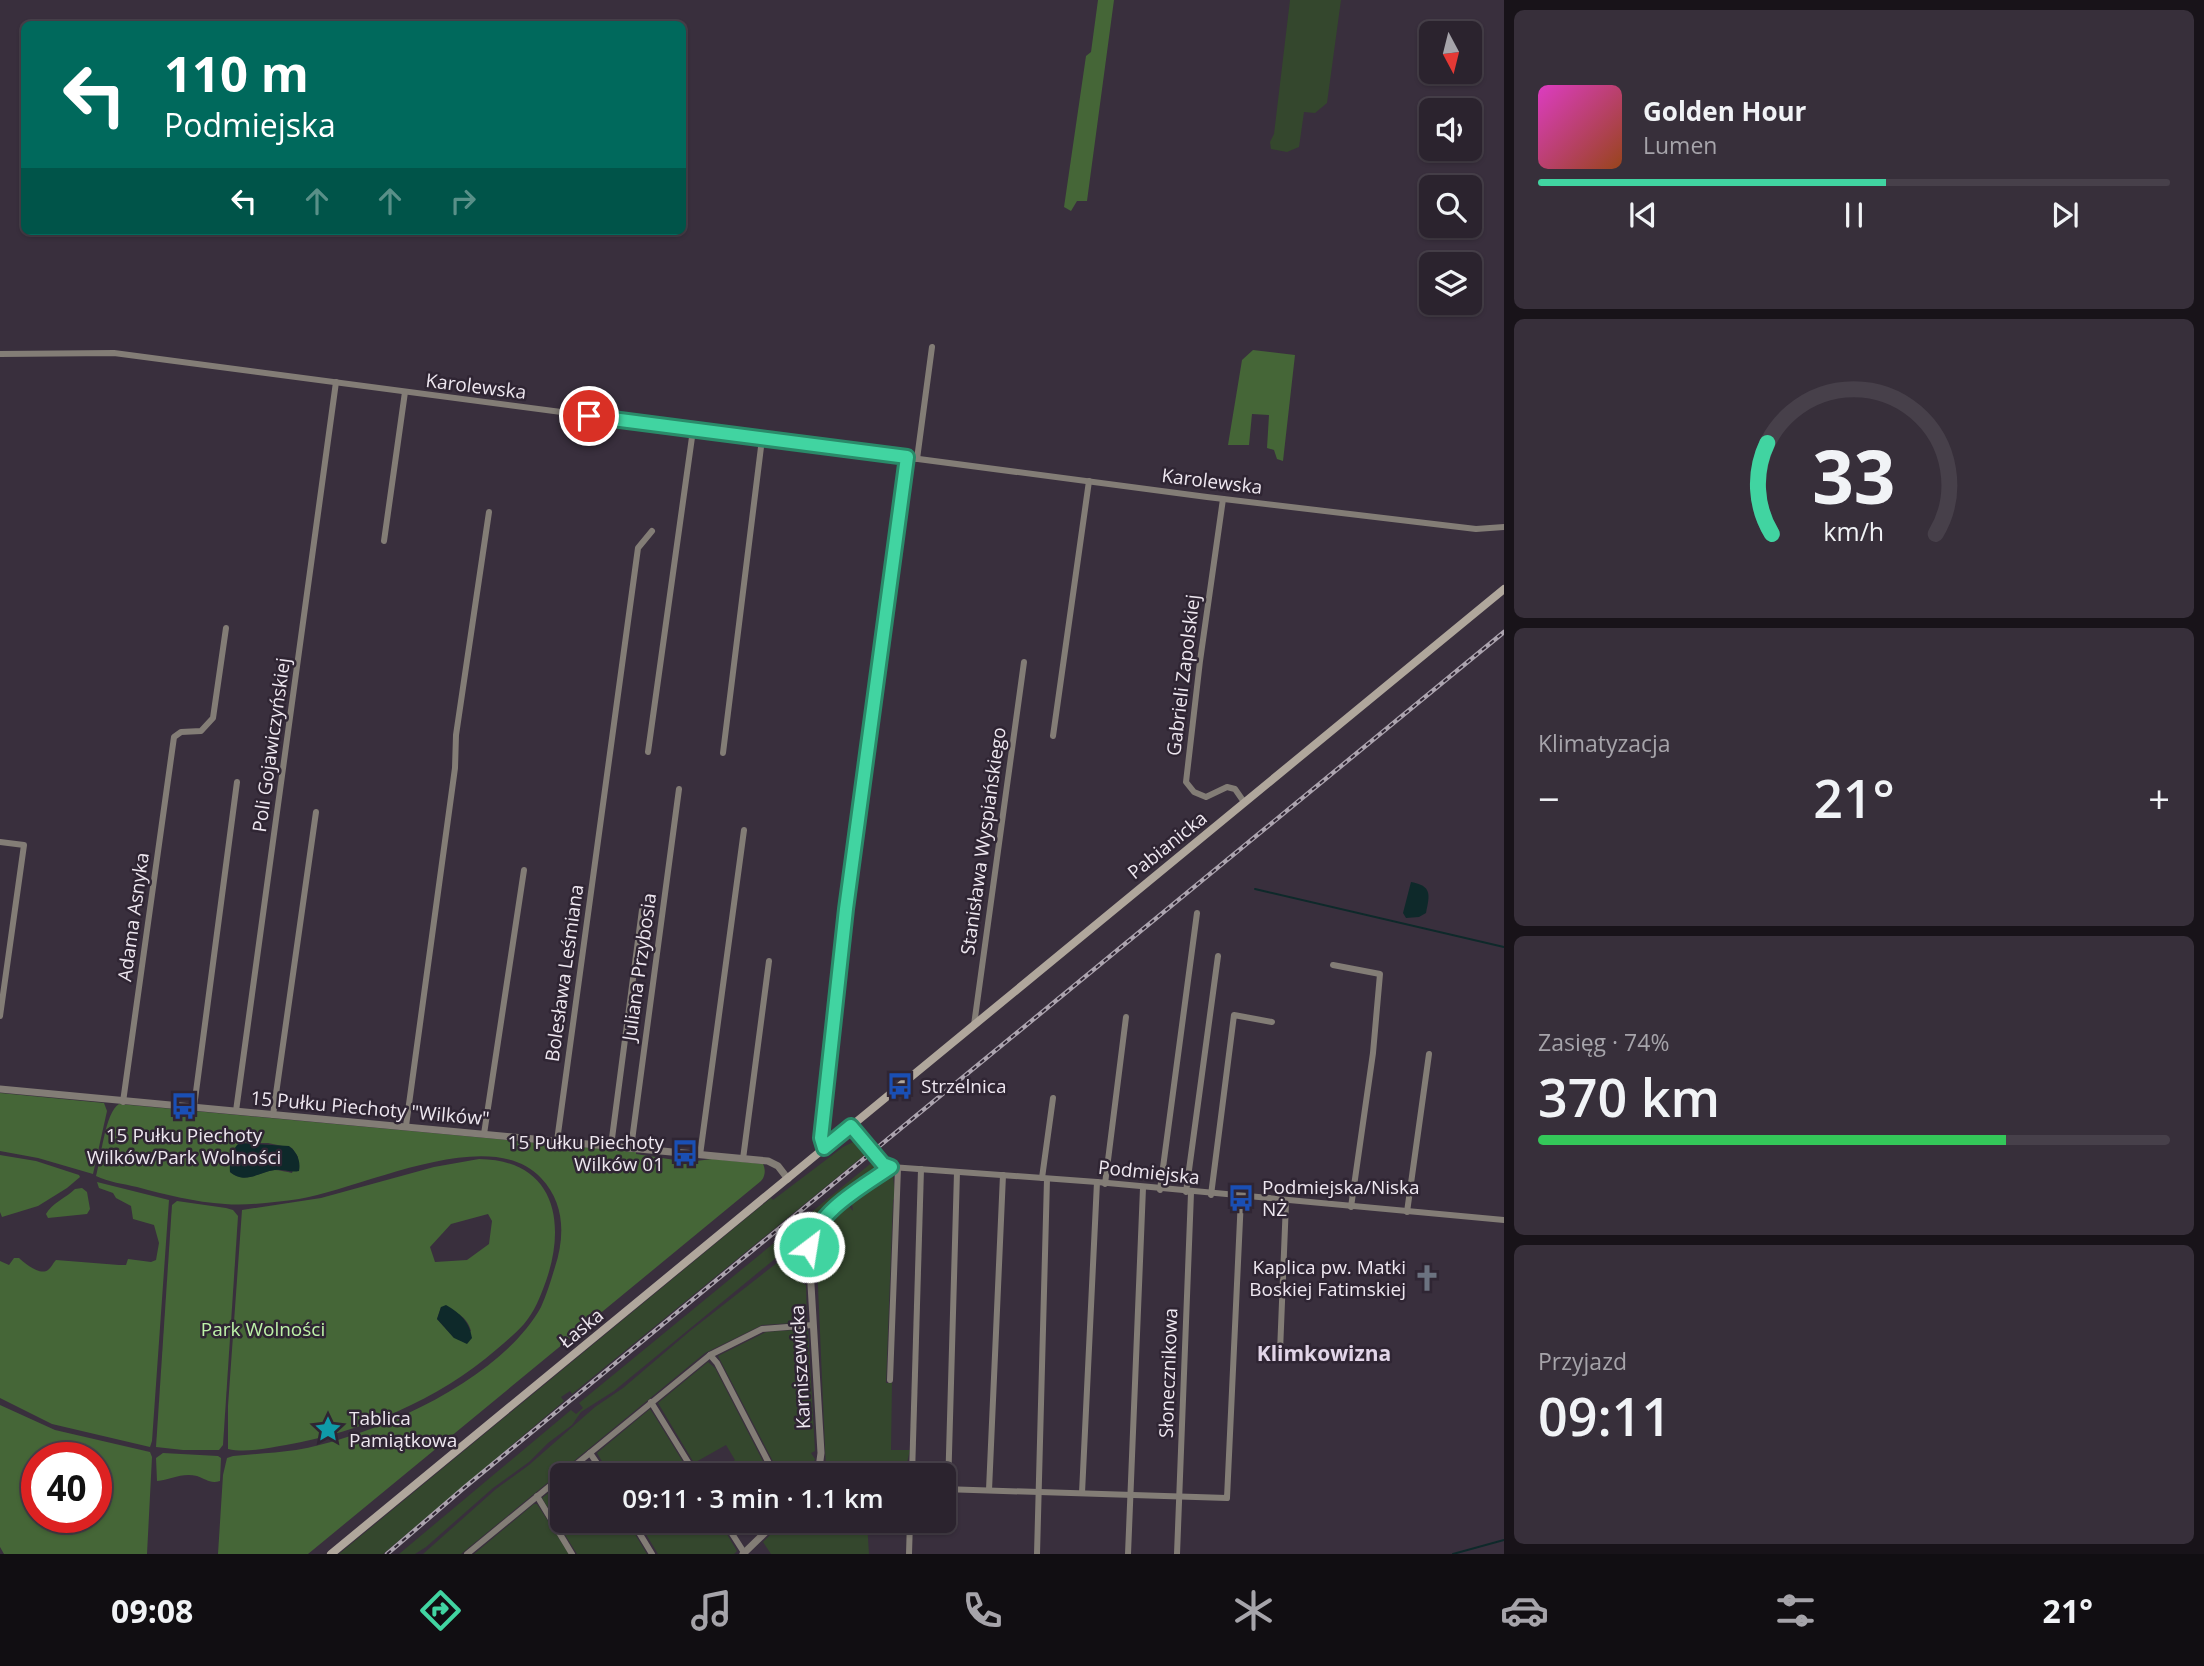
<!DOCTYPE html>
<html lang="pl">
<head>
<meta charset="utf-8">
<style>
  body { margin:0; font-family:"Open Sans",sans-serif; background:#372f3a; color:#f1f3f6; height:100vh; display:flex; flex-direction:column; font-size:26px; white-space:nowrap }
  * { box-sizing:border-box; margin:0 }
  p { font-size:23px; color:#a6a4aa }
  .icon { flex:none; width:38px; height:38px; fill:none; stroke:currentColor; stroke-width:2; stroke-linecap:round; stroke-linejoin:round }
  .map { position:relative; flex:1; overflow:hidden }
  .details { display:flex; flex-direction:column; gap:10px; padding:10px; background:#181319; width:700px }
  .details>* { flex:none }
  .hud { position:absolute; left:21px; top:21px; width:665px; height:214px; border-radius:10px; box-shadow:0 2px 5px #0004,0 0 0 2px #47404a; background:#00695c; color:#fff; overflow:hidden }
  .needle { width:46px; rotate:173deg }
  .controls { position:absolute; left:1419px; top:21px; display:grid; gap:14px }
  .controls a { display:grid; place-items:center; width:63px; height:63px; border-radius:10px; background:#2b232e; box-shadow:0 2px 5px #0004,0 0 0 2px #47404a; font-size:35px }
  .speed { position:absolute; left:21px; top:1442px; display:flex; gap:14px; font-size:35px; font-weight:700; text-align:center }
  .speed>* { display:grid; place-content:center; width:91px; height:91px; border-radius:50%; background:#2b232e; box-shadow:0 2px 5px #0004,0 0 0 2px #47404a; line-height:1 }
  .speed .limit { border:10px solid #d22; background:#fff; color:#111 }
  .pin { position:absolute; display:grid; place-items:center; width:60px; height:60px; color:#fff; margin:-30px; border:4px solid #fff; border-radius:50%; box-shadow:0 2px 7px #0007 }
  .me { position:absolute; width:77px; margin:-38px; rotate:31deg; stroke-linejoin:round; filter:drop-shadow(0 0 5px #0008) }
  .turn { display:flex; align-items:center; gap:24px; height:147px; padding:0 28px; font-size:32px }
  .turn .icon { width:91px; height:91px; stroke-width:2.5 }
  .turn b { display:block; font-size:49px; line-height:60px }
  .lanes { display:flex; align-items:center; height:66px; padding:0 28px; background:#0003; justify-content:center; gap:35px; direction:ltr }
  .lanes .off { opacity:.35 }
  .big { font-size:52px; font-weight:600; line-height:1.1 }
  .details .widget { flex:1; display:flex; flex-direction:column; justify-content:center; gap:10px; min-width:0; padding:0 24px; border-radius:10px; background:#372f3a }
  .details .dial { align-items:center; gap:0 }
  .dial svg { height:182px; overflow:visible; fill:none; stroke:#47404a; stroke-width:7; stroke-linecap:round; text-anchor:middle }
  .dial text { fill:#f1f3f6; stroke:none }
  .song { display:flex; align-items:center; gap:21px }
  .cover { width:84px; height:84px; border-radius:10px; background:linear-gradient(135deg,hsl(310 70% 55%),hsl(20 70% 35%)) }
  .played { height:7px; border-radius:4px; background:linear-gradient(90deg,#41d4a1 55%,#47404a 55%) }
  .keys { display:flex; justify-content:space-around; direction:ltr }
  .heat { display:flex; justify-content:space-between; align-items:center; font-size:38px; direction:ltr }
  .charge { height:10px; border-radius:5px; background:linear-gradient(90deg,#34c759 74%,#47404a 0) }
  .trip { position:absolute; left:550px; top:1463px; width:406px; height:70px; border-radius:10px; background:#2b232e; box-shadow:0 2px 5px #0004,0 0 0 2px #47404a; font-weight:600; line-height:70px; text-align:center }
  .menu { display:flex; height:112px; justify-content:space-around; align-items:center; background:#110e12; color:#a6a4aa }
  .menu .icon { width:49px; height:49px }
  .menu .current { color:#41d4a1 }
  .menu b { font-size:32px; color:#f1f3f6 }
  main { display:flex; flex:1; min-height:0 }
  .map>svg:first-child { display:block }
</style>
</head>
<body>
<main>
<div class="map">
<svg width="1504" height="1554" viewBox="0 0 1504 1554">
  <rect width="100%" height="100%" fill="#392f3d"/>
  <!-- green -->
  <g fill="#34472d">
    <polygon points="1290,0 1341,0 1327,103 1315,113 1304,112 1299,147 1287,152 1271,149 1270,142 1274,134"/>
    <polygon points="855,1141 868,1152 572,1394 570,1391 561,1397 564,1401 383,1554 339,1554 771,1198 773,1200 843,1147"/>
    <polygon points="875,1160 879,1167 875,1173 836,1202 816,1225 614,1391 581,1412 572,1425 548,1443 529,1462 493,1488 426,1547 415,1554 399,1554 571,1410 576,1414 583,1408 579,1403"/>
    <polygon points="893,1175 895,1198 893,1200 886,1383 892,1383 891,1450 910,1450 905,1471 901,1475 865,1475 864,1468 842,1469 829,1474 826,1470 816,1240 847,1204 853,1211 852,1204 881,1179"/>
    <polygon points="778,1262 787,1269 785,1273 806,1285 807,1322 762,1325 705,1353 461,1554 423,1554 496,1489 529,1465 595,1407 623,1388 690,1331"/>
    <polygon points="808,1329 815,1451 811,1453 815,1459 810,1475 780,1475 718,1356 766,1332"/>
    <polygon points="708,1362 715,1368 770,1475 711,1475 735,1460 726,1445 694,1463 658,1403"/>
    <polygon points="650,1409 656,1418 691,1475 610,1475 597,1453"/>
    <polygon points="562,1482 562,1521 627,1521 647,1554 577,1554 542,1498"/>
    <polygon points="534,1504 537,1504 569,1554 474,1554"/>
    <polygon points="638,1521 675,1521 679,1528 691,1521 719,1521 737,1551 734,1554 658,1554"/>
    <polygon points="784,1521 867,1521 869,1554 771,1554 763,1542"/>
  </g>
  <!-- forest -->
  <g fill="#456637" fill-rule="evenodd">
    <polygon points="1098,0 1114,0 1087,201 1077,201 1071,211 1064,207 1086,56 1091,52"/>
    <polygon points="1253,350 1295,355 1283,461 1277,459 1274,450 1267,448 1269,415 1252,414 1249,445 1228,445 1242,360"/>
    <polygon points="0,1093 104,1103 107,1111 93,1174 38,1158 0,1151"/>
    <path d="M119,1104L636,1152V1154L688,1162L712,1159L763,1164C766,1170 765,1177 761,1181L308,1554H218L223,1475L227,1458L233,1456C254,1454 275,1453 296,1450C375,1436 501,1380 541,1307C547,1294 551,1280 555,1267C565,1236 565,1203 541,1178C490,1123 362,1189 299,1199C276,1202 248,1206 225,1204C195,1202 166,1195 137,1187C124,1184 108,1182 96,1176C101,1159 105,1112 119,1104ZM239,1143H268L292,1148L298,1157L292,1173C287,1172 280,1170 274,1170C259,1172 245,1184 230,1172Z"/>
    <polygon points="0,1155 36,1161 79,1175 80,1177 67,1188 38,1206 2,1217 0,1212"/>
    <path d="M479,1159C554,1160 567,1221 546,1281C540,1297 535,1311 524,1324C516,1333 506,1341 497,1349C437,1401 363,1431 286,1445C268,1448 246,1453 228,1449V1406L242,1210L321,1198L434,1167ZM488,1214L492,1221L489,1244L467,1260L435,1262L430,1247L451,1224ZM441,1307C455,1311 467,1316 471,1331L454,1338L437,1319Z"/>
    <path d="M97,1182L169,1200L152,1441L150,1447L52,1424L0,1398V1261L9,1265L14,1258H19C24,1263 40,1276 48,1270C51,1268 53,1263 56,1260L119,1265H126L128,1259L151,1262L156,1260L159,1243L154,1225L133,1219L131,1206L116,1198L113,1193L99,1188Z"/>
    <path d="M82,1188L87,1192L90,1209L87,1214L48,1218L46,1214C51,1204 67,1197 75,1189Z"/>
    <polygon points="177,1201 226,1208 233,1210 238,1216 223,1445 219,1450 183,1450 156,1447 172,1205"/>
    <path d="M0,1405L55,1430L150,1452L152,1457L147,1554H4L0,1547ZM37,1458H96V1517H37Z"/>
    <path d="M163,1453L218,1456L221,1458L220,1481C210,1484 206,1479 197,1476C182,1472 170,1480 157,1481L156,1458Z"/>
  </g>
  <!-- water -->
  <g fill="#0e292a">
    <path d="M1411,882C1432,886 1430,894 1426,913L1419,917L1406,918L1403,913Z"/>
    <path d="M239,1143L289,1146C297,1152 301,1161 299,1171C290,1173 284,1169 275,1170C258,1172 246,1185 230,1172C229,1161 231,1151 239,1143Z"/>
    <path d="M446,1305C460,1313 469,1321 472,1338L467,1344L454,1338L437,1319L441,1307Z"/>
  </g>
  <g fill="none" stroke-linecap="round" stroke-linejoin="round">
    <!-- stream -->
    <g stroke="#0e292a" stroke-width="2">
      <polyline points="1255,889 1504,947"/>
      <polyline points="1453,1554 1504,1540"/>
    </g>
    <!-- minor -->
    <g stroke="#837d76" stroke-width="6">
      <polyline points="0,354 114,353 1207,497 1476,529 1504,527"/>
      <polyline points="917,459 932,347"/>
      <polyline points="1223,499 1200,661 1186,782 1194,792 1206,797 1227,787 1235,789 1244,802"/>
      <polyline points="384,541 405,392"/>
      <polyline points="1053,736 1089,481"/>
      <polyline points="648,752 693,430"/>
      <polyline points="723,753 762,439"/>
      <polyline points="0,842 24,845 0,1016"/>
      <polyline points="1333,965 1380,974 1373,1053 1351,1207"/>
      <polyline points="974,1025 1024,662"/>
      <polyline points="123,1102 174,737 181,732 201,731 213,718 226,628"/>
      <polyline points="194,1107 237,782"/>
      <polyline points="236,1111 336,382"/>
      <polyline points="273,1115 316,812"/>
      <polyline points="406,1126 455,768 456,735 489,512"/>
      <polyline points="851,1126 882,1164 891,1167 1097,1182 1504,1220"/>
      <polyline points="484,1134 524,870"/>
      <polyline points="557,1141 638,548 652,531"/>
      <polyline points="611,1146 642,910"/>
      <polyline points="631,1148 679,789"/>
      <polyline points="824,1148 821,1138 846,909 907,457"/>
      <polyline points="700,1155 744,830"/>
      <polyline points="743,1159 769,961"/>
      <polyline points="1042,1178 1053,1098"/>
      <polyline points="1105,1184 1126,1017"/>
      <polyline points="1160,1190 1197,913"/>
      <polyline points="1186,1192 1218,956"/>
      <polyline points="1211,1195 1234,1015 1272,1022"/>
      <polyline points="1407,1212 1429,1054"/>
      <path d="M811,1239C827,1206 862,1187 891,1167"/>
      <polyline points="1280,1352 1286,1202"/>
      <polyline points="710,1355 717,1363 775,1475"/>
      <polyline points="890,1380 898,1168"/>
      <polyline points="651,1402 696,1475"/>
      <polyline points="590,1453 605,1475"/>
      <polyline points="563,1475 710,1355 762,1329 813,1325"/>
      <polyline points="912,1475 921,1169"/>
      <polyline points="943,1489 1227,1498 1241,1198"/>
      <polyline points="948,1489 957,1172"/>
      <polyline points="989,1490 1003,1175"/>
      <polyline points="1082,1493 1097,1182"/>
      <polyline points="537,1496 572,1554"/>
      <polyline points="632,1521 652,1554"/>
      <polyline points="724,1521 745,1554"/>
      <polyline points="467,1554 562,1476"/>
      <polyline points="909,1554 910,1521"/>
      <polyline points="1037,1554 1047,1179"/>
      <polyline points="1128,1554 1143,1188"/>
      <polyline points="1177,1554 1191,1193"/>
    </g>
    <!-- tertiary -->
    <g stroke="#837d76" stroke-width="7">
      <polyline points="0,1089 768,1161 778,1166 788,1179"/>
      <polyline points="811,1239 809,1251 821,1453 818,1475"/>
      <polyline points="743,1554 777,1521"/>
    </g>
    <!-- secondary -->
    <polyline stroke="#b0a79c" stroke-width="8" points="331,1554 1504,589"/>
    <defs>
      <polyline id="rail" points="387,1554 465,1487 1504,632"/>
    </defs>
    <!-- rail casing -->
    <use href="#rail" stroke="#aca4af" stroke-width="4.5"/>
    <!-- rail -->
    <use href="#rail" stroke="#2f2533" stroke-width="2" stroke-dasharray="5" stroke-linecap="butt"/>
  </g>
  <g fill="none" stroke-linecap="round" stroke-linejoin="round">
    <defs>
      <path id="route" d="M589,416L907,457L846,909L821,1138L824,1148L851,1126L883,1164L891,1167C862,1187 817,1211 809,1247"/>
    </defs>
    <!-- route casing -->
    <use href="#route" stroke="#2a8a69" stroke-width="18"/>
    <!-- route -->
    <use href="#route" stroke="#41d4a1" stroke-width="12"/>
  </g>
  <!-- icons -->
  <defs>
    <symbol id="bus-bare" viewBox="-9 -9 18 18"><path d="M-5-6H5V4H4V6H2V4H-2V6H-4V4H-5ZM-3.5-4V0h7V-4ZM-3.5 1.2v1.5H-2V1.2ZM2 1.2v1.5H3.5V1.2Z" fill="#1a4fb4" stroke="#2f2533" stroke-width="2.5" paint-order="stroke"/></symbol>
    <symbol id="church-bare" viewBox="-9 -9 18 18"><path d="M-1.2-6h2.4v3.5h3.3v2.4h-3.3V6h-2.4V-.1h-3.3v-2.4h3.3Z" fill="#6b7280" stroke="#2f2533" stroke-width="2.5" paint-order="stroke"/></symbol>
    <symbol id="sight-bare" viewBox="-9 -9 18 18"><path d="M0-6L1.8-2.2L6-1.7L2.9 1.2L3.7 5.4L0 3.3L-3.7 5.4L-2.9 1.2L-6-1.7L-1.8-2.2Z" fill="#0f9aa8" stroke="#2f2533" stroke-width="2.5" paint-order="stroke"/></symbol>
  </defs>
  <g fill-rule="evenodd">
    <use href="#bus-bare" x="881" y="1067" width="38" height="38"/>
    <use href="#bus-bare" x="165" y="1087" width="38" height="38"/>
    <use href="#bus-bare" x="666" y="1134" width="38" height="38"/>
    <use href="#bus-bare" x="1222" y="1179" width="38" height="38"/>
    <use href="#church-bare" x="1408" y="1259" width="38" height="38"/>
    <use href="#sight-bare" x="309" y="1410" width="38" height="38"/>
  </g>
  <g text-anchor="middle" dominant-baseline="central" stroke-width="5" stroke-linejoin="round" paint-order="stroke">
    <!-- street labels -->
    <g font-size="19" fill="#eee7f0" stroke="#2f2533">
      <text transform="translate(476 386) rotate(7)">Karolewska</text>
      <text transform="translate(1212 481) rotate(7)">Karolewska</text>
      <text transform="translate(1183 675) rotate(-83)">Gabrieli Zapolskiej</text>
      <text transform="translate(271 745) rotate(-82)">Poli Gojawiczyńskiej</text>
      <text transform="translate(983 841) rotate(-82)">Stanisława Wyspiańskiego</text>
      <text transform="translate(1167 845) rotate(-39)">Pabianicka</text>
      <text transform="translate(133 917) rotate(-82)">Adama Asnyka</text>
      <text transform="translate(639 967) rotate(-82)">Juliana Przybosia</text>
      <text transform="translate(564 973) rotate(-82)">Bolesława Leśmiana</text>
      <text transform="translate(370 1108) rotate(5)">15 Pułku Piechoty "Wilków"</text>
      <text transform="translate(1149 1172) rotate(6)">Podmiejska</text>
      <text transform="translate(581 1328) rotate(-39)">Łaska</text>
      <text transform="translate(800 1367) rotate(-93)">Karniszewicka</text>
      <text transform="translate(1168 1373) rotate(-88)">Słonecznikowa</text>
    </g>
    <!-- poi labels -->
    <g font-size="19" fill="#eee7f0" stroke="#2f2533" text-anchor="start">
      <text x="921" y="1086">Strzelnica</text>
      <text x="184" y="1135" text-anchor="middle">15 Pułku Piechoty<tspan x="184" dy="22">Wilków/Park Wolności</tspan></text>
      <text x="664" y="1142" text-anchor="end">15 Pułku Piechoty<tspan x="664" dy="22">Wilków 01</tspan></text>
      <text x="1262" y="1187">Podmiejska/Niska<tspan x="1262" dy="22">NŻ</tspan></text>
      <text x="1406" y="1267" text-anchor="end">Kaplica pw. Matki<tspan x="1406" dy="22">Boskiej Fatimskiej</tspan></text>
      <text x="349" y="1418">Tablica<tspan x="349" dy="22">Pamiątkowa</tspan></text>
    </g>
    <!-- park labels -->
    <g font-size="19" fill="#bdf2a8" stroke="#2f2533">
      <text x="263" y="1329">Park Wolności</text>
    </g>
    <!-- neighbourhood labels -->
    <g font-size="21" font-weight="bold" fill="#e2d5e8" stroke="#2f2533">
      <text x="1324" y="1353">Klimkowizna</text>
    </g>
  </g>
</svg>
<div class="controls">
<a><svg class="needle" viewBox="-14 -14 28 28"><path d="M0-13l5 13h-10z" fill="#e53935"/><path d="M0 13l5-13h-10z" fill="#a6a4aa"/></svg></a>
<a><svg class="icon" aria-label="sound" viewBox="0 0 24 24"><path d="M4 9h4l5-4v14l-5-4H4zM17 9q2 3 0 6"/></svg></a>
<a><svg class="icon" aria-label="search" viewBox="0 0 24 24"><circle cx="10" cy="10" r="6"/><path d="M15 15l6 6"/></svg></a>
<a><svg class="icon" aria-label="layers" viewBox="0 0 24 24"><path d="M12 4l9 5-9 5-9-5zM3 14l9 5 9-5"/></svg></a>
</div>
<div class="speed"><div class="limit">40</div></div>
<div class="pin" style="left:589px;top:416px;background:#d93025"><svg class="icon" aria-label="arrive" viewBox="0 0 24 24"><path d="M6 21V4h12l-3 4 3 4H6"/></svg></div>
<svg class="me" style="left:809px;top:1247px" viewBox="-20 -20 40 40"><circle r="17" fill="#41d4a1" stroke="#fff" stroke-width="3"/><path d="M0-11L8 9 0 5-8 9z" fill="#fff"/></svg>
<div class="trip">09:11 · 3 min · 1.1 km</div>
<div class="hud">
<div class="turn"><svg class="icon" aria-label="left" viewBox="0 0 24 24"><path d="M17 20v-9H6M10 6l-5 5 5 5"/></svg><div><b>110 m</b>Podmiejska</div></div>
<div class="lanes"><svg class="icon" aria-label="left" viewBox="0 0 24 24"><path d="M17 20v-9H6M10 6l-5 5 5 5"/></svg><svg class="icon off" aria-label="ahead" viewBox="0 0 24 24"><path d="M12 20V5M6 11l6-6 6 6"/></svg><svg class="icon off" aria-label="ahead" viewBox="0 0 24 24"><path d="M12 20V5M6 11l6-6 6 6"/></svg><svg class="icon off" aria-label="right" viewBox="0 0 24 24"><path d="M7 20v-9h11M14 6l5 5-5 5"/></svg></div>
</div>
</div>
<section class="details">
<div class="widget">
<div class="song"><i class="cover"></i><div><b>Golden Hour</b><p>Lumen</p></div></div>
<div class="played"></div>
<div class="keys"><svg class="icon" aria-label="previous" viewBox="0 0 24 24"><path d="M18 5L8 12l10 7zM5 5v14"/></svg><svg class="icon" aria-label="pause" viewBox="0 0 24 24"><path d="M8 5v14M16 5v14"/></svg><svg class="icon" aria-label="next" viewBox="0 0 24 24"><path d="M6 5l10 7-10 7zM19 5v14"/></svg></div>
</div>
<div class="widget dial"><svg viewBox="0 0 100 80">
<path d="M14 69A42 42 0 1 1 86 69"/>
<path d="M14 69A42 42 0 0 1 12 29" stroke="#41d4a1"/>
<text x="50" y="56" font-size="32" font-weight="700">33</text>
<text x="50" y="72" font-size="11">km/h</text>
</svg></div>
<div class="widget"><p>Klimatyzacja</p>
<div class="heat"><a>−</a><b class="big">21°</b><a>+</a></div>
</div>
<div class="widget"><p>Zasięg · 74%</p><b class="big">370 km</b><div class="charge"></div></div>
<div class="widget"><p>Przyjazd</p><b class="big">09:11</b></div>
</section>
</main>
<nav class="menu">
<b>09:08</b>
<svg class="icon current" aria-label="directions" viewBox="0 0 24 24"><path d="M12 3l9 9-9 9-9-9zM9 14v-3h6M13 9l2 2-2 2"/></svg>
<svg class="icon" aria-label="music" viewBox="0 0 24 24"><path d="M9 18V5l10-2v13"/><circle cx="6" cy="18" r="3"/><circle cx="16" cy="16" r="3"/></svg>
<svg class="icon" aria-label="phone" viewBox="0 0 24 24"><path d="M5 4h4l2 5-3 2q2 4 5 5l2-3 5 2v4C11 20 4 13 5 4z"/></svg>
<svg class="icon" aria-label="climate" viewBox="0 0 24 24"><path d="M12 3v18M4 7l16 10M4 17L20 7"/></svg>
<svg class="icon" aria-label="car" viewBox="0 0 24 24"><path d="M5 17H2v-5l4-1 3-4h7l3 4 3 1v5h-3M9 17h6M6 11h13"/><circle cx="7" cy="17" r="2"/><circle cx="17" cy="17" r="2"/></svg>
<svg class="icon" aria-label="filters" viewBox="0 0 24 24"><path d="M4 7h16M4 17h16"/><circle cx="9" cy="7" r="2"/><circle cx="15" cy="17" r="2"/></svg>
<b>21°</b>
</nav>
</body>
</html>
